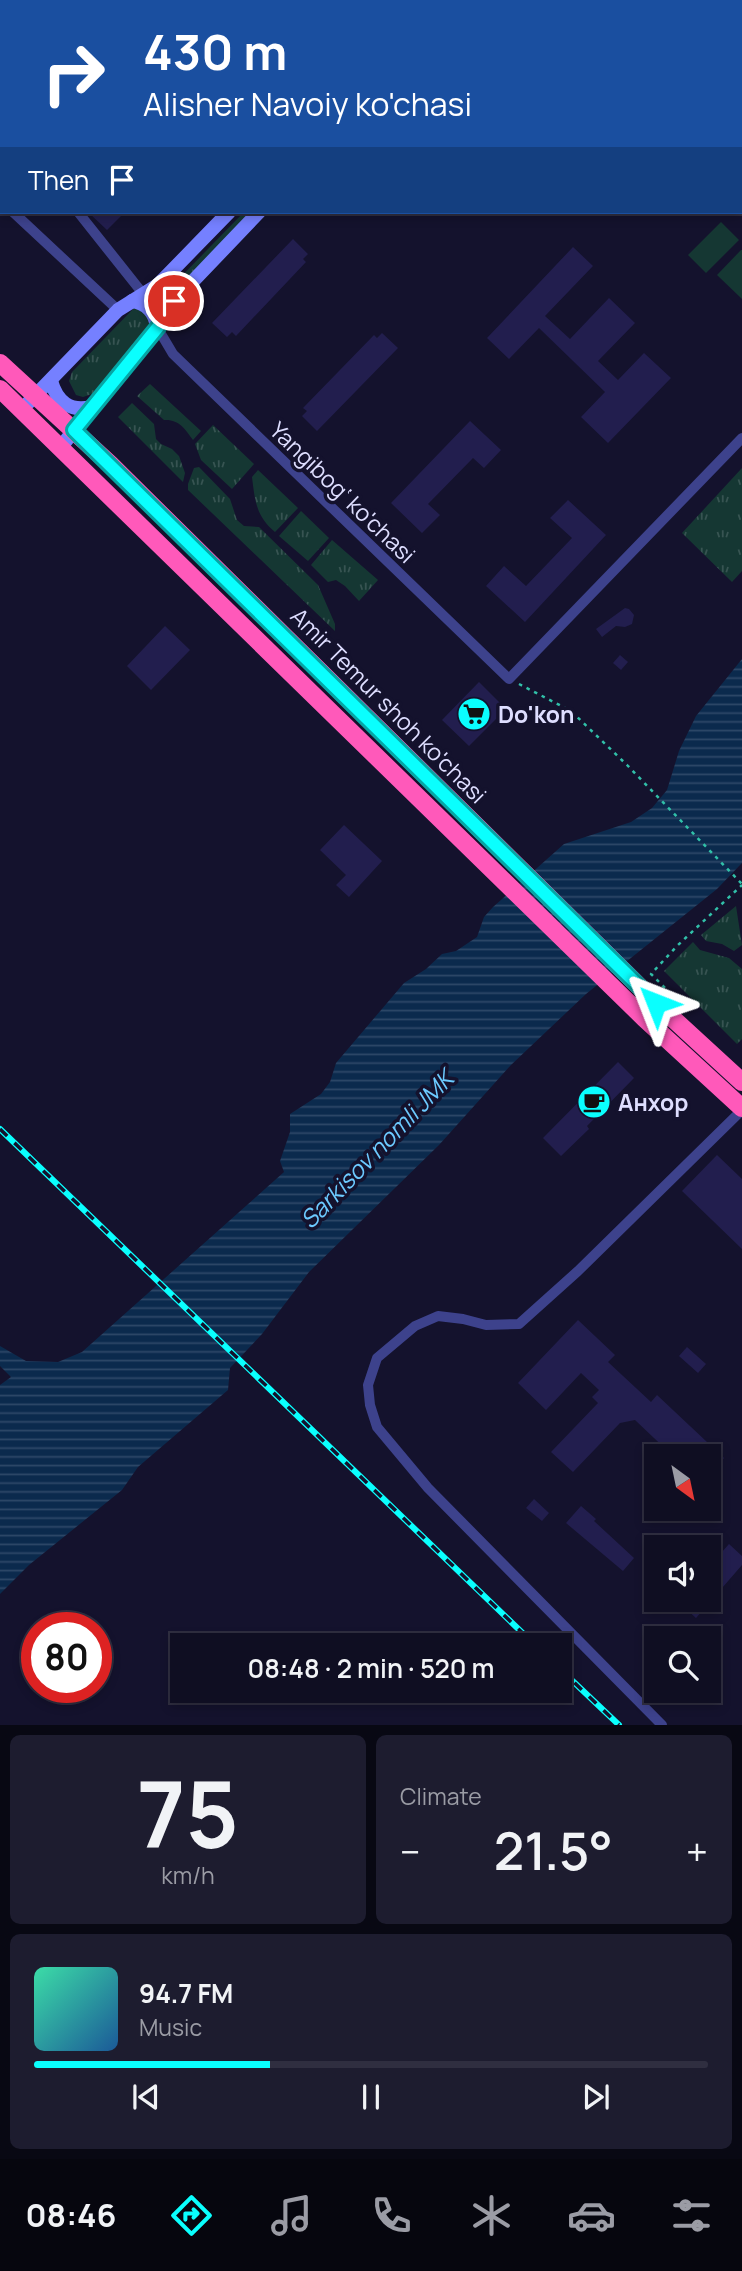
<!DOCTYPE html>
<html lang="en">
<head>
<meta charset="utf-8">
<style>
  body { margin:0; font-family:Manrope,sans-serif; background:#1d1c2f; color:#f1f3f6; height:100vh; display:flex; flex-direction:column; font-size:26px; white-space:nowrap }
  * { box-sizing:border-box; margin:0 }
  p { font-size:23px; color:#9b9ca5 }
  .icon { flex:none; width:38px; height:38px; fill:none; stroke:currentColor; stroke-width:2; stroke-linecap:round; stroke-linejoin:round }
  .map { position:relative; height:1725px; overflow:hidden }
  .drawer { display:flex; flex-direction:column; gap:10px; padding:10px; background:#080813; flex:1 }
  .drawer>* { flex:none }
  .top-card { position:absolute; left:0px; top:0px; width:742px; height:214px; box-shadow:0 4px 10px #0003,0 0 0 2px #2f2e40; background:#1a4fa0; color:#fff; overflow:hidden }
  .needle { width:46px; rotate:147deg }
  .tools { position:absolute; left:644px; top:1444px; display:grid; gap:14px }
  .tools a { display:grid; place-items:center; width:77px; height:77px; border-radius:0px; background:#0f0e22; box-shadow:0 4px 10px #0003,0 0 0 2px #2f2e40; font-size:35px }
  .speed { position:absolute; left:21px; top:1612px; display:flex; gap:14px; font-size:35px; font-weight:700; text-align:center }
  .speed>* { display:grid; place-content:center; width:91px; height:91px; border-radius:50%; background:#0f0e22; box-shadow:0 4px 10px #0003,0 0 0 2px #2f2e40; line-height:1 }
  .speed .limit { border:10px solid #d22; background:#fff; color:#111 }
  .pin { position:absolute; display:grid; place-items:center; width:60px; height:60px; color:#fff; margin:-30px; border:4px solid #fff; border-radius:50%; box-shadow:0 2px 7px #0007 }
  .me { position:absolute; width:77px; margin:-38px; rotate:315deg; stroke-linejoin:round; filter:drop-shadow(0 0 5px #0008) }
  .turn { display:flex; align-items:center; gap:24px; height:147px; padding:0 28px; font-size:32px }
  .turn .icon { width:91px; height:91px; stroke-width:2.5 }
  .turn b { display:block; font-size:49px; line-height:60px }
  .then { display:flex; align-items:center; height:66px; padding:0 28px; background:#0003; gap:14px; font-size:26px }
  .big { font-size:52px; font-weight:600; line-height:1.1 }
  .drawer .widget { flex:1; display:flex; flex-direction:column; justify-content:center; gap:10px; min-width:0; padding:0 24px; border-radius:10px; background:#1d1c2f }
  .drawer .dial { align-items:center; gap:0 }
  .dial b { font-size:91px; line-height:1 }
  .song { display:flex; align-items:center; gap:21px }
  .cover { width:84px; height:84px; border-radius:10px; background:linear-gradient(135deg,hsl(160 70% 55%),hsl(210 70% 35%)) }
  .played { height:7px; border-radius:4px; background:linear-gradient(90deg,#0afffe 35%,#2f2e40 35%) }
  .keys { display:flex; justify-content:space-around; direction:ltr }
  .heat { display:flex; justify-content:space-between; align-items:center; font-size:38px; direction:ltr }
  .drawer .tiles { flex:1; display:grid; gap:10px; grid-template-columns:1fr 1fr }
  .widget:last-child { grid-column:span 2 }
  .trip { position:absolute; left:170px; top:1633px; width:402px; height:70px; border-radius:0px; background:#0f0e22; box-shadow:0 4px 10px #0003,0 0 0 2px #2f2e40; font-weight:600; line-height:70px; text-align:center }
  .dock { display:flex; height:112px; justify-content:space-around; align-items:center; background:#06060e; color:#9b9ca5 }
  .dock .icon { width:49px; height:49px }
  .dock .current { color:#0afffe }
  .dock b { font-size:32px; color:#f1f3f6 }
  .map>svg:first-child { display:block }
</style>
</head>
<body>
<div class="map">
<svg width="742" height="1725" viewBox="0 0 742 1725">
  <defs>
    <pattern id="grass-tufts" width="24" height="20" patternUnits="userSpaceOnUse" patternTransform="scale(1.75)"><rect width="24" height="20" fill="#153733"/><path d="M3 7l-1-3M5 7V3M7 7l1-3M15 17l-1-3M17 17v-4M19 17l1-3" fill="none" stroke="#375452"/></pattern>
    <pattern id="water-rules" width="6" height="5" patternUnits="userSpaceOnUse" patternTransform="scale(1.75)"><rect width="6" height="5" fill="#0b2a4d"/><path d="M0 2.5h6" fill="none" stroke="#2e4868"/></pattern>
  </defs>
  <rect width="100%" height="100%" fill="#14122d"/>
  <!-- grass -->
  <g fill="url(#grass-tufts)">
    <polygon points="244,212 251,212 175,291 171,287"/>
    <polygon points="146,305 156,328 92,394 83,397 76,395 69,381 72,372 134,308"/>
    <path d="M150,384L201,431L193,440C185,429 179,419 164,420L137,396Z"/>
    <polygon points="132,403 154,424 156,439 161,444 172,449 179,456 185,473 183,482 118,417"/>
    <polygon points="213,425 254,464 232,489 201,460 195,444"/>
    <polygon points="199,467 230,499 237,520 244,526 259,527 318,585 335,624 335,631 188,490 188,484 194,468"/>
    <polygon points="742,468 742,571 732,582 682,533"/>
    <path d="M258,470L298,508L275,532C256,516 255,501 252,477Z"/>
    <polygon points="301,511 329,538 308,561 279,536"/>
    <polygon points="332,540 378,580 359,601 345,586 336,580 328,582 311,565"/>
    <polygon points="736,906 742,945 734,951 722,944 706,941 701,935"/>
    <polygon points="693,942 700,950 729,958 742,969 742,1039 737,1044 664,971"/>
  </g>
  <!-- pitch -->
  <g fill="#153733">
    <polygon points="721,222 739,240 706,273 688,255"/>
    <polygon points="741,250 742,250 742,299 717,275"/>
  </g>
  <!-- water -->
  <polygon fill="url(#water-rules)" points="742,659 742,863 717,889 586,994 511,1065 439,1145 309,1272 262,1334 230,1368 228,1390 138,1467 122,1490 29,1565 0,1594 0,1385 11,1377 0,1366 0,1346 26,1361 58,1362 82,1352 284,1172 280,1161 290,1132 290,1114 321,1094 330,1082 336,1063 404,983 426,969 442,954 456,951 477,937 484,917 493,907 564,844 631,822 652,808 667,790 679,751 696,716"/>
  <!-- building -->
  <g fill="#221e4e">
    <polygon points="88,212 125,212 107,230"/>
    <polygon points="293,239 308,254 303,259 306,262 236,336 232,332 227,337 212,323"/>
    <polygon points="573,247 593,266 545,316 570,339 609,298 635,323 598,361 618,380 644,353 671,378 608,443 581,417 605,392 539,328 509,359 487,338"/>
    <polygon points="382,333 398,348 317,431 302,416 307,411 303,408 374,335 377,338"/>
    <polygon points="470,421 501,450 484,468 473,458 428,504 440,515 422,533 391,503"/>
    <polygon points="568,500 606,535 525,622 486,586 504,566 526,586 572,538 550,518"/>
    <polygon points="625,608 629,609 634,615 632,624 625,627 616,626 602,637 596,629"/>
    <polygon points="165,626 190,650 151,690 127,666"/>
    <polygon points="620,655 628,662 621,670 613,663"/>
    <polygon points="479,682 506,709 469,746 442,720"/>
    <polygon points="344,825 382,861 349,897 336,885 346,875 320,850"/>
    <polygon points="618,1062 634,1078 587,1126 589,1129 561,1156 543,1138"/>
    <polygon points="717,1155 742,1179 742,1249 682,1191"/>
    <polygon points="578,1320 615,1355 608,1362 651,1402 657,1395 724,1458 709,1474 709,1456 673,1456 635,1420 620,1423 573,1472 551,1452 598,1403 592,1397 599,1390 581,1373 546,1410 518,1383"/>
    <polygon points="687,1347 706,1364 698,1373 679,1356"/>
    <polygon points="534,1499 549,1513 542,1521 526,1508"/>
    <polygon points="581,1506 596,1519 594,1521 634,1558 623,1571 566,1523"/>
    <polygon points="729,1544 742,1556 742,1565 696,1618 683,1606 690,1600 709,1600 709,1579 720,1566 714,1561"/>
  </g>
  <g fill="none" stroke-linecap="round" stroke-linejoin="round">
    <!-- path -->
    <g stroke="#31c0a9" stroke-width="2.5" stroke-dasharray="3.5 5" stroke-linecap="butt">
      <polyline points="0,136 2,137"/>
      <polyline points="519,684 571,711 627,765 742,884"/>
      <polyline points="677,1000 651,974 677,946 742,885"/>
    </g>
    <!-- lane -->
    <g stroke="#3d428c" stroke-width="5">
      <polyline points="216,0 218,2"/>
      <polyline points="121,2 122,0"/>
    </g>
    <!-- street -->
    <g stroke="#3d428c" stroke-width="10">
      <polyline points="379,0 381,2"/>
      <polyline points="723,0 725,2"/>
      <polyline points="740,19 742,21"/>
      <polyline points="0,199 2,201"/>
      <polyline points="13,212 118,310"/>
      <polyline points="78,212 144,295"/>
      <polyline points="157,327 173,354 509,679 742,438"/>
      <polyline points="662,1725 428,1488 377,1427 370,1405 368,1385 377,1358 415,1326 438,1316 463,1319 486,1325 519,1324 578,1271 742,1110"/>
    </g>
    <!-- secondary -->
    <g stroke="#7580ff" stroke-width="14">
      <polyline points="431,2 432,0"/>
      <polyline points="462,2 464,0"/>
      <path d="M132,301C147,304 155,312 157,327"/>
      <path d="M51,381C57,402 70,412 91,407"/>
      <polyline points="28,403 118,310 158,285 229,212"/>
      <polyline points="60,448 157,327 174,301 259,212"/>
    </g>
    <!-- highway -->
    <g stroke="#ff59ba" stroke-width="18">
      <polyline points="0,363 111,465 656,1003 742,1082"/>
      <polyline points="0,389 644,1018 742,1108"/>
    </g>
    <defs>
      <g id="rail">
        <polyline points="0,1129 535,1645"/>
        <polyline points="560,1669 619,1725"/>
      </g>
    </defs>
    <!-- rail casing -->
    <use href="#rail" stroke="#0afffe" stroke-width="6"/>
    <!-- rail -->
    <use href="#rail" stroke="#14122d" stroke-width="3.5" stroke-dasharray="10" stroke-linecap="butt"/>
  </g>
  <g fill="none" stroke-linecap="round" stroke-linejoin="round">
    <defs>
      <polyline id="route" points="174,301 158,327 74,430 656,1003"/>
    </defs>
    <!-- route casing -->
    <use href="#route" stroke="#06a6a5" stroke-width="18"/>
    <!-- route -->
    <use href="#route" stroke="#0afffe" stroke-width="12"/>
  </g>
  <!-- icons -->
  <defs>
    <symbol id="supermarket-disc" viewBox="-11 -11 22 22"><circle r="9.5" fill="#0afffe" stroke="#14122d"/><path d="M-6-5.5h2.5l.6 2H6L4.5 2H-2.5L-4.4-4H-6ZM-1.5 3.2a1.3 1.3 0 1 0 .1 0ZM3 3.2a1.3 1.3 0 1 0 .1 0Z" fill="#111"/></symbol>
    <symbol id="cafe-disc" viewBox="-11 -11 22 22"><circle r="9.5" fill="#0afffe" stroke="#14122d"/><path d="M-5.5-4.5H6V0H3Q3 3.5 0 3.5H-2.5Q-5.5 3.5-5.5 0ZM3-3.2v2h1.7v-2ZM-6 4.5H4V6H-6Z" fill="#111"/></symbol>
  </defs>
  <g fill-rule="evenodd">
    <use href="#supermarket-disc" x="455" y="695" width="38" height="38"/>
    <use href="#cafe-disc" x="575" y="1083" width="38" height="38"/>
  </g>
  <g text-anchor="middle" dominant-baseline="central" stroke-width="7" stroke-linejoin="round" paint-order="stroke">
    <!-- street labels -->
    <g font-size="23" fill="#dedeff" stroke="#14122d">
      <text transform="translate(343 492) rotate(44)">Yangibog‘ ko'chasi</text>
      <text transform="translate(389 705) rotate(45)">Amir Temur shoh ko'chasi</text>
    </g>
    <!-- poi labels -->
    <g font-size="23" font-weight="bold" fill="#dedeff" stroke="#14122d" text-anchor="start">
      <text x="498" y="714">Do'kon</text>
      <text x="618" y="1102">Анхор</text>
    </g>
    <!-- water labels -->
    <g font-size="24" font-style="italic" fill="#6ccaff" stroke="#14122d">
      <text transform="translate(376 1149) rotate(-46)">Sarkisov nomli JMK</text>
    </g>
  </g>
</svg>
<div class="tools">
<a><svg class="needle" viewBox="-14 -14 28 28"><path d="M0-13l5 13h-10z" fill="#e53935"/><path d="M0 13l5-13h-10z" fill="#9b9ca5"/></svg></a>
<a><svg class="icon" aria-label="sound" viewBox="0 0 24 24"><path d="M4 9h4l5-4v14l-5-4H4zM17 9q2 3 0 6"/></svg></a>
<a><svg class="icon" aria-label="search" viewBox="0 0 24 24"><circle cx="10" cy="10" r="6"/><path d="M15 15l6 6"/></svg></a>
</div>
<div class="speed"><div class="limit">80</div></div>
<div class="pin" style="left:174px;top:301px;background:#d93025"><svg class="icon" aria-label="arrive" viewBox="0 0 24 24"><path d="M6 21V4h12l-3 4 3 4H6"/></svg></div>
<svg class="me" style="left:656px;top:1003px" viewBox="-20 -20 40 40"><path d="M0-17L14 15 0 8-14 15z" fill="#0afffe" stroke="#fff" stroke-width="4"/></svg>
<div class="trip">08:48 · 2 min · 520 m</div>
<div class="top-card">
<div class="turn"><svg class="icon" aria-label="right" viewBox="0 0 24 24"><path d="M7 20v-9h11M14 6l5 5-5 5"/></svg><div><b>430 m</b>Alisher Navoiy ko'chasi</div></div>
<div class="then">Then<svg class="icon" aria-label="arrive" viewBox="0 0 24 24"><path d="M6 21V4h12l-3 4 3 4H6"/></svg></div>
</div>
</div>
<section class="drawer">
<div class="tiles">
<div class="widget dial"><b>75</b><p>km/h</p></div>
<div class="widget"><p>Climate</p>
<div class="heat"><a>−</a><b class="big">21.5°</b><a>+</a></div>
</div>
<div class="widget">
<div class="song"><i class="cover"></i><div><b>94.7 FM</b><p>Music</p></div></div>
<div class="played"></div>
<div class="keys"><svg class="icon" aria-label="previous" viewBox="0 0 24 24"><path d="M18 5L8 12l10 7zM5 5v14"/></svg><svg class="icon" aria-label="pause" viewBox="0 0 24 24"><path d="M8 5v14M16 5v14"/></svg><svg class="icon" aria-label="next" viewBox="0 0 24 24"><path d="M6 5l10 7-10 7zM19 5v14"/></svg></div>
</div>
</div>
</section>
<nav class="dock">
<b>08:46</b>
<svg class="icon current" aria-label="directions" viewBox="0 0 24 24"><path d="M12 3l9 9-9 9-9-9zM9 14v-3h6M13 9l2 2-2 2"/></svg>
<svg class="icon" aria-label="music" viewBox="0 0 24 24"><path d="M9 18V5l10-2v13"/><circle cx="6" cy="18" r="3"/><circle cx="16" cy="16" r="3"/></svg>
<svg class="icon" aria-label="phone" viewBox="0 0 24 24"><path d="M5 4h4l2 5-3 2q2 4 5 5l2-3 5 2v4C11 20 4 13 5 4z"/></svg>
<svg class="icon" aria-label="climate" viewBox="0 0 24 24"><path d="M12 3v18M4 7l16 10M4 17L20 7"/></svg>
<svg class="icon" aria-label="car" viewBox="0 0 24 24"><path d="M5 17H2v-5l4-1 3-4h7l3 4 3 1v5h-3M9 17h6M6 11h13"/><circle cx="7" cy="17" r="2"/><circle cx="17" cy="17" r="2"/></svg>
<svg class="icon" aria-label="filters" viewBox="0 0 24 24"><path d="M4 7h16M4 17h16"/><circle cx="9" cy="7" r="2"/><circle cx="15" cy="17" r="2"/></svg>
</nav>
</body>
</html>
